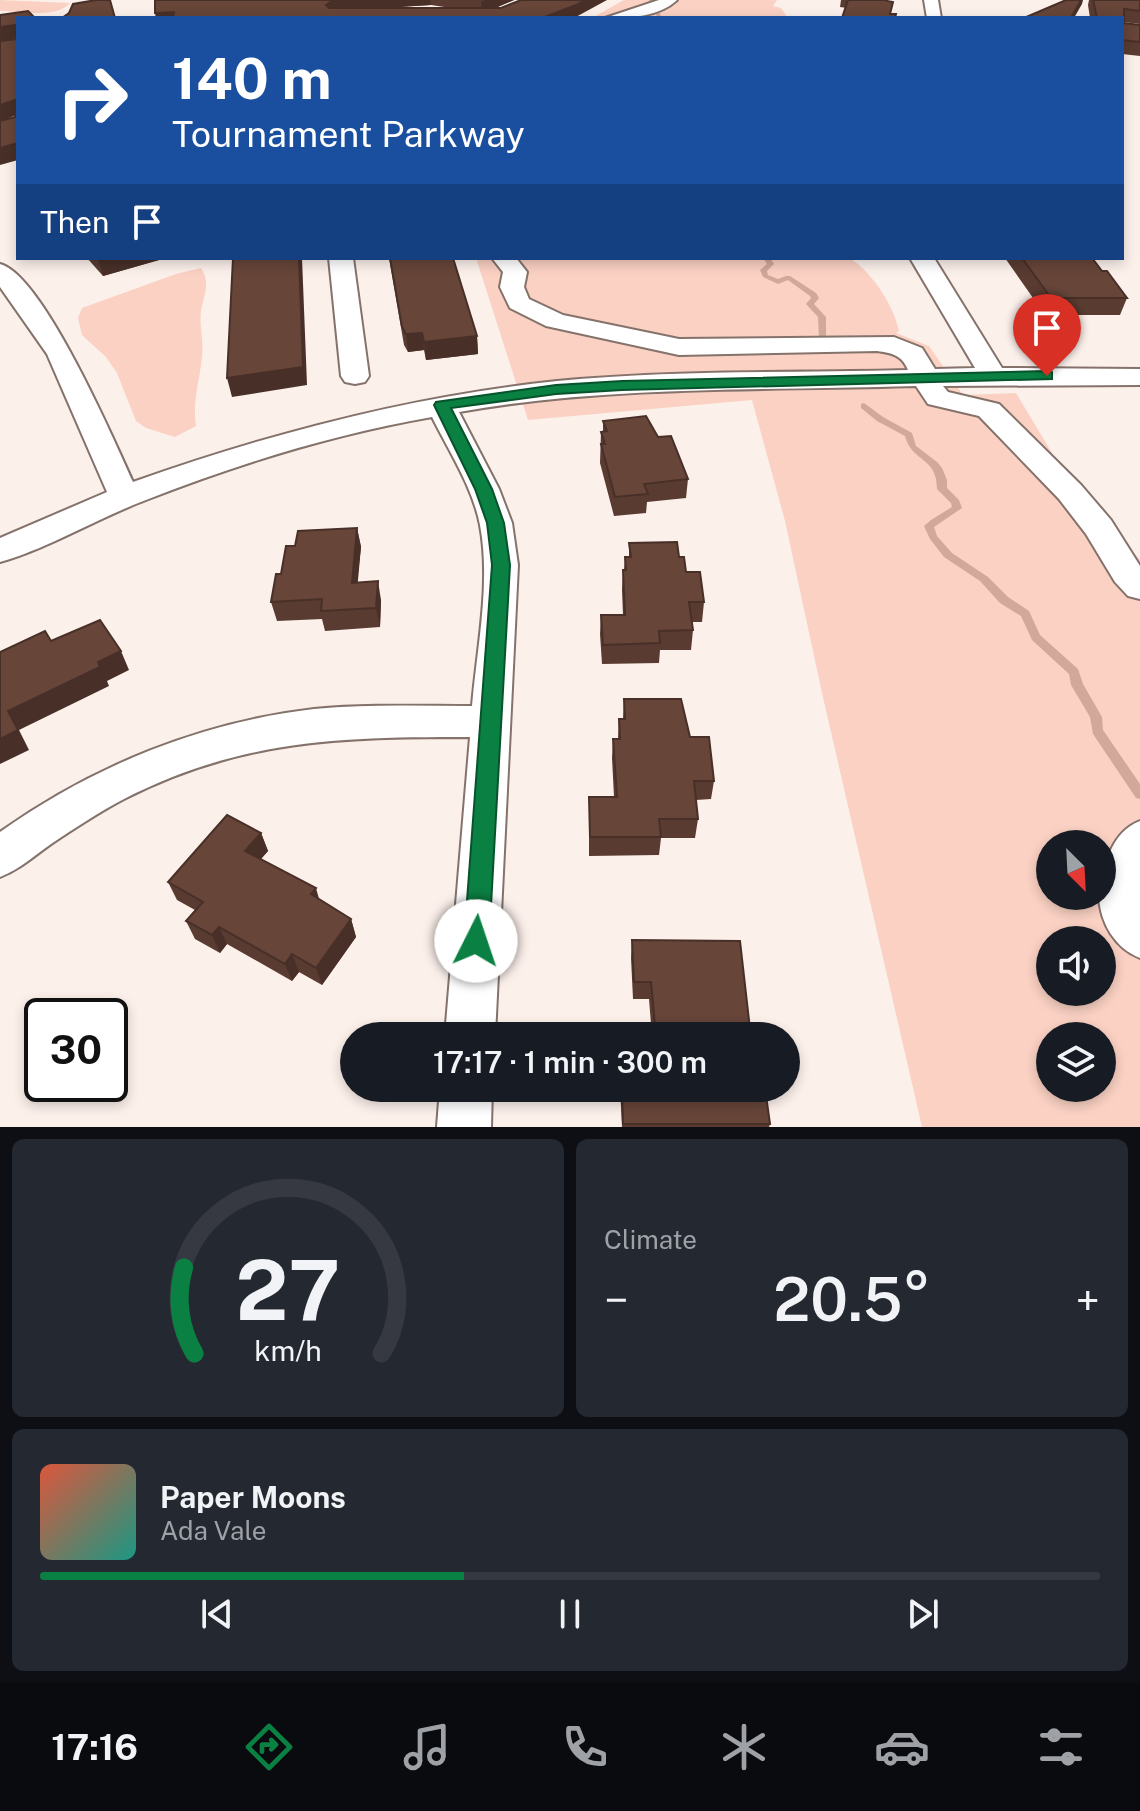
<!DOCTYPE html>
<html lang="en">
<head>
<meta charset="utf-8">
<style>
  body { margin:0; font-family:"Public Sans",sans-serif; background:#242831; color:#f1f3f6; height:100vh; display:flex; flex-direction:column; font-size:30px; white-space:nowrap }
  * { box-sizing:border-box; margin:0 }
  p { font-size:26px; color:#9ea1a6 }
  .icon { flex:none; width:44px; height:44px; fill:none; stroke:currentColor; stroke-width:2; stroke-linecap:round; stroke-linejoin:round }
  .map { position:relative; height:1127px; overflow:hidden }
  .panel { display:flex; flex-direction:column; gap:12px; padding:12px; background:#0d0f14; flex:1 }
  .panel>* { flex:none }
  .top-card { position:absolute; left:16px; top:16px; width:1108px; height:244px; border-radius:0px; box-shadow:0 4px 12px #0003; background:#1a4fa0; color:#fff; overflow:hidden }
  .needle { width:52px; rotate:156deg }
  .buttons { position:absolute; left:1036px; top:830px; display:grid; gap:16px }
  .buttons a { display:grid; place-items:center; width:80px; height:80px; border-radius:50%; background:#171b24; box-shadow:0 4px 12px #0003; font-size:40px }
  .speed { position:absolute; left:24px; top:998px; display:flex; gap:16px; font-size:40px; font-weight:700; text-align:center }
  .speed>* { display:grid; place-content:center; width:104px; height:104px; border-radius:50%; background:#171b24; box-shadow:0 4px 12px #0003; line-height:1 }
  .speed .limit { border:4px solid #111; border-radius:12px; background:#fff; color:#111 }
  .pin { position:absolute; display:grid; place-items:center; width:68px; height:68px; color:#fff; margin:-82px -34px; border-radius:50% 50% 50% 0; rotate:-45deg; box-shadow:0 0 8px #0007 }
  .pin .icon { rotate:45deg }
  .me { position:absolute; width:88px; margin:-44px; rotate:4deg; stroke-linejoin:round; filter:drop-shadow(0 0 6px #0008) }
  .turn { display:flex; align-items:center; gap:28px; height:168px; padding:0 24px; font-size:36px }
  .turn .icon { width:104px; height:104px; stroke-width:2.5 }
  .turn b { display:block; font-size:56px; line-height:68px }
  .then { display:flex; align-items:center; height:76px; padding:0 24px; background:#0003; gap:16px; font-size:30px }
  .big { font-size:60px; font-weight:600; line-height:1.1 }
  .panel .tile { flex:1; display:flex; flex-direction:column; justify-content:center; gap:12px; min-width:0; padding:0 28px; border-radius:12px; background:#242831 }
  .panel .dial { align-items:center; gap:0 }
  .dial svg { height:208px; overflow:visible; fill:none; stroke:#363941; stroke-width:7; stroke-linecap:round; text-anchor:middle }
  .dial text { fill:#f1f3f6; stroke:none }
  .song { display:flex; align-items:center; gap:24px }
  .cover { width:96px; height:96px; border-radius:12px; background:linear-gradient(135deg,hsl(10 70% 55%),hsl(170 70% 35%)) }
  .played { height:8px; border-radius:4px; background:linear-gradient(90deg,#0b8043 40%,#363941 40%) }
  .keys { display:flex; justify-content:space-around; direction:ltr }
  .heat { display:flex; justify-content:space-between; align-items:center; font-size:44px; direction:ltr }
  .panel .tiles { flex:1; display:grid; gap:12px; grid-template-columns:1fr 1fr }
  .tile:last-child { grid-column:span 2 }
  .trip { position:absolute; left:340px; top:1022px; width:460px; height:80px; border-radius:40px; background:#171b24; box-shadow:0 4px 12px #0003; font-weight:600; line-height:80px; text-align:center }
  .dock { display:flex; height:128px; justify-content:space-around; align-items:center; background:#090b0e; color:#9ea1a6 }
  .dock .icon { width:56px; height:56px }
  .dock .on { color:#0b8043 }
  .dock b { font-size:36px; color:#f1f3f6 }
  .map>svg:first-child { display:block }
</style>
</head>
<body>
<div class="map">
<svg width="1140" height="1127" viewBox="0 0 1140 1127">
  <rect width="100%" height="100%" fill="#fcf0eb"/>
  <!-- green -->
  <g fill="#fad1c3" fill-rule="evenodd">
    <path d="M0,0L70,3C56,19 20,11 0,11Z"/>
    <polygon points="624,0 777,0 773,6 781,8 786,15 784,18 592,18"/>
    <path d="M476,258H850C873,274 893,304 899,331L896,333L929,346L963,395L1016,393L1064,473L1140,560V1127H922L822,693L785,521L752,400L528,420ZM1050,844H1102V896H1050ZM1050,940H1102V992H1050ZM1050,1036H1102V1088H1050Z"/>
    <path d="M201,268C211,284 204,294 201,311C199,326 204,341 202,356C200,380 192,401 196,426L175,437L146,428L136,421L117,373L106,357L82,335L78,318L82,308L176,274Z"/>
  </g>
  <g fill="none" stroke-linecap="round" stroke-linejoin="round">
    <!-- stream -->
    <g fill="#d1a89a" fill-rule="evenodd">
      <polygon points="649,0 653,0 654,5 659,8 661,18 657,18 655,9 650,7"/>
      <polygon points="763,258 770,258 774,264 767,271 768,275 778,279 786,276 790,276 816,293 819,298 814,304 826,317 826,341 823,341 819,339 818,317 806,304 811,298 810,296 788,280 778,284 763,277 760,270 767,264"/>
      <path d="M864,403L883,417L912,433L916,446L937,462L942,468L947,480V488L959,500L962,508L934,527L937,536L952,553L988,577L1008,597L1029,611L1040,635L1078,669L1083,684L1102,717L1103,730L1140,784V799L1136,798L1093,734L1090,717L1071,685L1069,674L1032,640L1021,616L1000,603L980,581L944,557L930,539L924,526L931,520L952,507L951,503L937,489C937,456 912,463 905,436L877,421L861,408V404Z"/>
    </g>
    <defs>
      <g id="minor">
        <path d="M659,0H677C659,17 629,18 605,18Z"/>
        <polygon points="924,0 938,0 941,18 927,18"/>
        <polygon points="329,258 353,258 369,376 365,382 355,384 345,382 341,376"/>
        <path d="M492,258H516L527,272L524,287L529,299L563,315L679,339L894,337L922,348L935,369L975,368L910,258H934L1002,368L1140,369V385L943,386L948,392L999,404L1081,485L1111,520L1140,566V599L1128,596L1115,582L1086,534L1059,499L979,416L928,404L916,386C763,391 610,385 459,412L499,489L512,523L518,565L495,1036H445L470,737C342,737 241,739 124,799C99,812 75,828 51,844C34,856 20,869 0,877V832C93,766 201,722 314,709C367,704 420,706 472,706C477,647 491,583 480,525C473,488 449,451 432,417C334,434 238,464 146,500C98,518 47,549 0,562V538L107,492L47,354L0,287V264C42,274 114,440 133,482C271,433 412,396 557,381C673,370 791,373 908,370C902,355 892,353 877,351L679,355L546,326L510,308L500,287L503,272Z"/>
        <path d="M1140,821V958C1115,948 1100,923 1099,896H1102C1102,867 1111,832 1140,821Z"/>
        <polygon points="440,1088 492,1088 491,1127 437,1127"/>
      </g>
    </defs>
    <!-- minor casing -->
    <use href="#minor" stroke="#84726b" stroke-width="4"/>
    <!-- minor -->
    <use href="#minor" fill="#fff" fill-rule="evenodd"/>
  </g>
  <!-- wall -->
  <g fill="#593b31" fill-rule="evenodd">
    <path d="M155,0H514L494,8L574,18H156ZM431,5L451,8H377Z"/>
    <polygon points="841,0 887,0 887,1 893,2 890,14 840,7"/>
    <polygon points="1089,0 1140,0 1140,24 1124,22 1124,23 1140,25 1140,56 1122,54 1122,18 1090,18 1088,5"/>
    <polygon points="87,258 166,258 103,276"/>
    <polygon points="389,258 453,258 477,336 478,354 426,360 424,350 408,352 404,345"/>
    <polygon points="1005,258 1092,258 1102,271 1127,298 1120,315 1045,315"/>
    <polygon points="603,421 658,437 688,479 686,498 647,502 646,513 614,516 600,463 601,432 603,432"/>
    <polygon points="357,528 361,547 357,582 381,600 380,627 325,631 322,619 277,621 271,602 295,546"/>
    <polygon points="629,543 679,557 686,572 704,602 702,622 692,622 693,630 691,650 660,650 659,663 602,664 600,634 601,615 623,615 622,590 623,570 624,570 625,557 629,557"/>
    <polygon points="624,699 690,737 714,781 711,799 696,800 698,819 695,838 661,838 659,855 589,856 589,797 614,797 612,758 613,739 618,739 619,719 623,719"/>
    <polygon points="261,833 268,851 261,859 319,899 351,919 356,937 322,985 299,972 292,981 227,944 220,953 195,939 186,921 195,910 177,900 168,882"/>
    <polygon points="632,940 750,1029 779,1036 652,1036 649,999 633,999 631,958"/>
    <polygon points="620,1088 765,1088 770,1124 769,1127 622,1127"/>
  </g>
  <!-- shaded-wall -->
  <g fill="#483028">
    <polygon points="334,0 430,0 431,5 338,11 328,17 326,5"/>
    <polygon points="485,0 514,0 482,14 481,2"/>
    <polygon points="585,0 607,0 574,18 542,18"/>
    <polygon points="1081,0 1083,0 1082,4 1074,18 1071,18"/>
    <polygon points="174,12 175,18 156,18 155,13"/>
    <polygon points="16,25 18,38 0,41 0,27"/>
    <polygon points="18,99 18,114 0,122 0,105"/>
    <polygon points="18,143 18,160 0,165 0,148"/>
    <polygon points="103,258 166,258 103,276 98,259"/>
    <polygon points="299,258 302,258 307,385 232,397 227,378"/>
    <polygon points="422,333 424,350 408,352 406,334"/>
    <polygon points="477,336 478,354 426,360 424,342"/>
    <polygon points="357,528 361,547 356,602 352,583"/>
    <polygon points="378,581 381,600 380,627 376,608"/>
    <polygon points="121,651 129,670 107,681 109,686 19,730 29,750 0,764 0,739 8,711 98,662"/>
    <polygon points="261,833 268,851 252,869 245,851"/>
    <polygon points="316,888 321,906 311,894"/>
    <polygon points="351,919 356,937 322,985 316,968"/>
    <polygon points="219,927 227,944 220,953 212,935"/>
    <polygon points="292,954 299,972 292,981 285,964"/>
  </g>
  <!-- building -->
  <g fill="#674539" stroke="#483028" stroke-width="2">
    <polygon points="96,0 110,0 115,18 62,18 69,13 73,4"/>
    <polygon points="155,0 334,0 326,5 329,8 501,8 521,0 585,0 576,5 542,18 173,18 174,12 155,13"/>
    <polygon points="848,0 887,0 887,1 893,2 890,14 896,14 895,18 842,18"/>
    <polygon points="1066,0 1081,0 1071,18 1024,18"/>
    <polygon points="1093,0 1140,0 1140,11 1124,9 1124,23 1140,25 1140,42 1122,40 1122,18 1097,18"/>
    <polygon points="28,11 35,18 18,18 18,99 0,105 0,41 16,39 16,25 0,27 0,15"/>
    <polygon points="16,105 18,106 18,143 0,148 0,121 15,117"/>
    <polygon points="233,258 299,258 303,367 227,378"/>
    <polygon points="390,258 453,258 477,336 424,342 422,333 406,334 402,327"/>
    <polygon points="1022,258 1092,258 1102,271 1107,271 1127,298 1051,298"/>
    <polygon points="646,416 658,437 671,436 688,479 644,484 648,494 615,497 601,444 605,444 601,432 607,431 603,421"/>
    <polygon points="357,528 352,583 378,581 376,608 321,611 322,599 271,602 276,574 281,574 286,546 295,546 298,531"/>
    <polygon points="677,542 679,557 684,557 686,572 700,572 704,602 689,602 693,630 659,631 660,643 603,645 601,615 625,615 623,570 626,570 625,557 631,557 629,543"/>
    <polygon points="100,620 121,651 98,662 100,667 8,711 18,730 0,739 0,652 45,631 51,641"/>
    <polygon points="624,699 681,699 690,737 709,737 714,781 694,781 698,819 659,819 661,837 590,837 589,797 617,797 613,739 620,739 619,719 625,719"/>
    <polygon points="227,815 261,833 245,851 316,888 311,894 351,919 316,968 292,954 285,964 219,927 212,935 186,921 203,902 168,882"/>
    <polygon points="632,940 740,941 750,1029 778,1028 779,1036 656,1036 651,982 634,982"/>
    <polygon points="622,1088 765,1088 770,1124 623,1124"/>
  </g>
  <!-- route -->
  <polygon fill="#0b8043" stroke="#07532c" stroke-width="2" points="1047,371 1052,372 1052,379 622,390 556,394 451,408 492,489 504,523 510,565 489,941 485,950 476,953 467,950 464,941 492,565 487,523 475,489 434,405 436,402 556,385 622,381"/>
</svg>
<div class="buttons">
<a><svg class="needle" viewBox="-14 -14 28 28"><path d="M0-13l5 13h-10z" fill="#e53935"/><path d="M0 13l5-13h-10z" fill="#9ea1a6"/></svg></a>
<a><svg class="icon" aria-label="sound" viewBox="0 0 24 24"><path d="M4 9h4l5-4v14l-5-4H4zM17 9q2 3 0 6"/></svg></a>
<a><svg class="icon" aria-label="layers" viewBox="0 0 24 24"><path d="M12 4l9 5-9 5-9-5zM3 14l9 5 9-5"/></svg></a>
</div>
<div class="speed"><div class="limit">30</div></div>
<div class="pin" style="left:1047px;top:376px;background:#d93025"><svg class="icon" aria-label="arrive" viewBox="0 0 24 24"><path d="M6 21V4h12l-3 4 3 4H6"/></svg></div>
<svg class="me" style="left:476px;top:941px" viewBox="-20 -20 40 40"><circle r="19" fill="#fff"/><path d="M0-13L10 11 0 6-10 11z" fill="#0b8043"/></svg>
<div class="trip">17:17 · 1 min · 300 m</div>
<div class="top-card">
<div class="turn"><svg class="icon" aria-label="right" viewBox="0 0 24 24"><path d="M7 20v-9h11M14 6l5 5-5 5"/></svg><div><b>140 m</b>Tournament Parkway</div></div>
<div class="then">Then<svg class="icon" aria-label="arrive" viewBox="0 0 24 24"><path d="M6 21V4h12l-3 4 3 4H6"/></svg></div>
</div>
</div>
<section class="panel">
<div class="tiles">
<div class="tile dial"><svg viewBox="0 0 100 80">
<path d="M14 69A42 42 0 1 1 86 69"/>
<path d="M14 69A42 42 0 0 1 10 36" stroke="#0b8043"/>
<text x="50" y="56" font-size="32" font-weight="700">27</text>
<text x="50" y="72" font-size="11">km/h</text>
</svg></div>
<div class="tile"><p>Climate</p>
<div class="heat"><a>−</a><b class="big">20.5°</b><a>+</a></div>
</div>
<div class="tile">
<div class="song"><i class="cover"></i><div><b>Paper Moons</b><p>Ada Vale</p></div></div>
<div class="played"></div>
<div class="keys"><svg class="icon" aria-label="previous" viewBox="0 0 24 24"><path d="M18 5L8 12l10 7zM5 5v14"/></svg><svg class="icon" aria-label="pause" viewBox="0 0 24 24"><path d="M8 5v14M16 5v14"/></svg><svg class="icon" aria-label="next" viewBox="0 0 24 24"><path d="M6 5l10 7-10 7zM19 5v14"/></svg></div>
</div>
</div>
</section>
<nav class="dock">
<b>17:16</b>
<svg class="icon on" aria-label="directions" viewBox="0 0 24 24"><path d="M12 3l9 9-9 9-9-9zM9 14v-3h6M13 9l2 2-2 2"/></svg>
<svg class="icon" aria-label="music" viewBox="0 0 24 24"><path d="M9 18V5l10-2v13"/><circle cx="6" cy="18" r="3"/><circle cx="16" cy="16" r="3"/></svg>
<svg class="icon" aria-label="phone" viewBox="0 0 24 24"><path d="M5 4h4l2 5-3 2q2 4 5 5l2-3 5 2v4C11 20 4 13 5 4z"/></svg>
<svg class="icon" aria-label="climate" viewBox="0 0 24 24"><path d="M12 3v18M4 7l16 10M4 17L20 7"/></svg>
<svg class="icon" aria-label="car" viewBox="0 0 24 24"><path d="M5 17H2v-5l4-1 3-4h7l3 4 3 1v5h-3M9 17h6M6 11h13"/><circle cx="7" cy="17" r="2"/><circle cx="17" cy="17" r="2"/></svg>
<svg class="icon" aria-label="filters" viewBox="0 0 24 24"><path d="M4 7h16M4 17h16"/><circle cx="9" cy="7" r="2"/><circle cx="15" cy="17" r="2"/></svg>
</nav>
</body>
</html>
